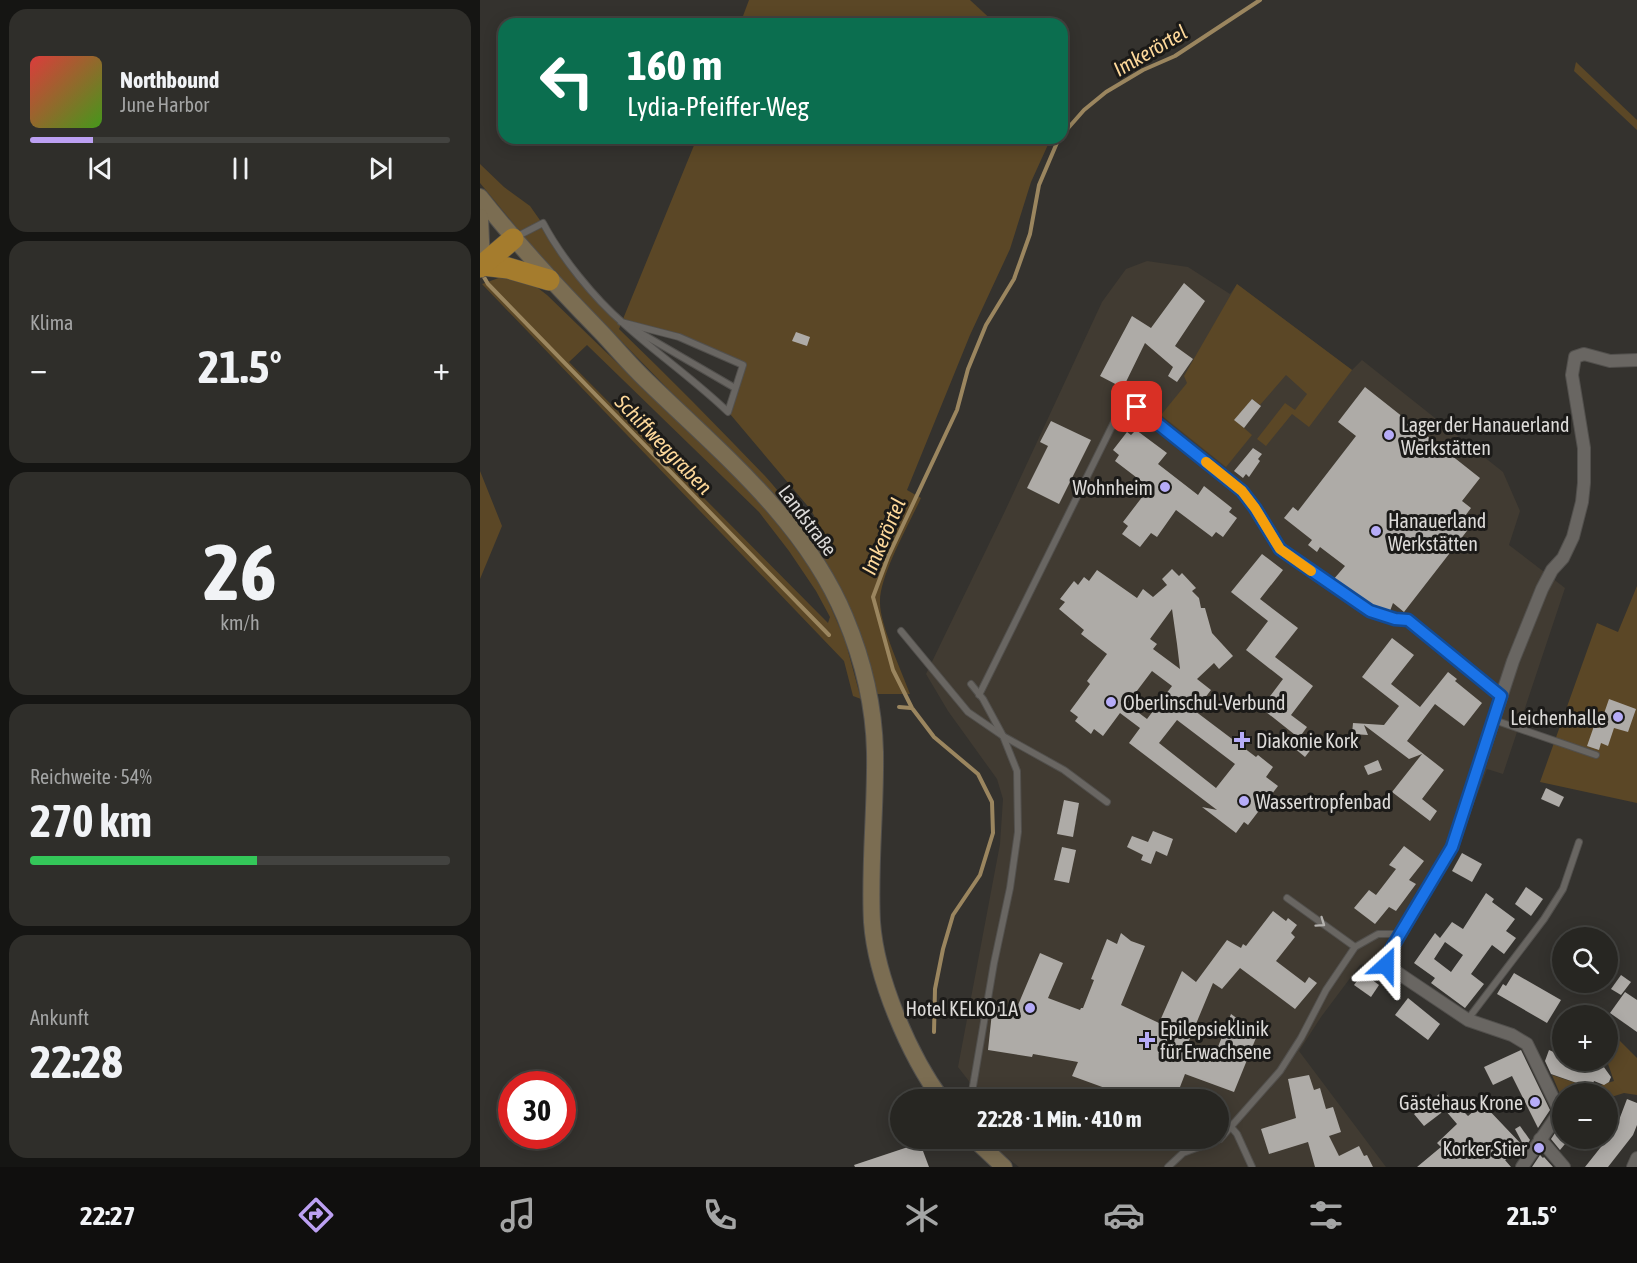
<!DOCTYPE html>
<html lang="de">
<head>
<meta charset="utf-8">
<style>
  body { margin:0; font-family:"Asap Condensed",sans-serif; background:#2f2e2a; color:#f1f3f6; height:100vh; display:flex; flex-direction:column; font-size:22px; white-space:nowrap }
  * { box-sizing:border-box; margin:0 }
  p { font-size:20px; color:#a4a5a5 }
  .icon { flex:none; width:33px; height:33px; fill:none; stroke:currentColor; stroke-width:2; stroke-linecap:round; stroke-linejoin:round }
  .map { position:relative; flex:1; overflow:hidden }
  .panel { display:flex; flex-direction:column; gap:9px; padding:9px; background:#151513; width:480px }
  .panel>* { flex:none }
  .guide { position:absolute; left:18px; top:18px; width:570px; height:126px; border-radius:18px; box-shadow:0 3px 15px #0003,0 0 0 2px #434340; background:#0b6e4f; color:#fff; overflow:hidden }
  .fabs { position:absolute; left:1072px; top:927px; display:grid; gap:12px }
  .fabs a { display:grid; place-items:center; width:66px; height:66px; border-radius:50%; background:#272622; box-shadow:0 3px 15px #0003,0 0 0 2px #434340; font-size:30px }
  .speed { position:absolute; left:18px; top:1071px; display:flex; gap:12px; font-size:30px; font-weight:700; text-align:center }
  .speed>* { display:grid; place-content:center; width:78px; height:78px; border-radius:50%; background:#272622; box-shadow:0 3px 15px #0003,0 0 0 2px #434340; line-height:1 }
  .speed .limit { border:9px solid #d22; background:#fff; color:#111 }
  .pin { position:absolute; display:grid; place-items:center; width:51px; height:51px; color:#fff; margin:-26px; border-radius:12px; box-shadow:0 3px 9px #0006 }
  .me { position:absolute; width:66px; margin:-33px; rotate:24deg; stroke-linejoin:round; filter:drop-shadow(0 0 4px #0008) }
  .turn { display:flex; align-items:center; gap:21px; height:126px; padding:0 30px; font-size:27px }
  .turn .icon { width:78px; height:78px; stroke-width:2.5 }
  .turn b { display:block; font-size:42px; line-height:51px }
  .big { font-size:45px; font-weight:700; line-height:1.1 }
  .panel .card { flex:1; display:flex; flex-direction:column; justify-content:center; gap:9px; min-width:0; padding:0 21px; border-radius:18px; background:#2f2e2a }
  .panel .dial { align-items:center; gap:0 }
  .dial b { font-size:78px; line-height:1 }
  .song { display:flex; align-items:center; gap:18px }
  .cover { width:72px; height:72px; border-radius:9px; background:linear-gradient(135deg,hsl(0 70% 55%),hsl(100 70% 35%)) }
  .played { height:6px; border-radius:3px; background:linear-gradient(90deg,#bca0f2 15%,#434340 15%) }
  .keys { display:flex; justify-content:space-around; direction:ltr }
  .heat { display:flex; justify-content:space-between; align-items:center; font-size:33px; direction:ltr }
  .charge { height:9px; border-radius:4px; background:linear-gradient(90deg,#34c759 54%,#434340 0) }
  .trip { position:absolute; left:410px; top:1089px; width:339px; height:60px; border-radius:30px; background:#272622; box-shadow:0 3px 15px #0003,0 0 0 2px #434340; font-weight:700; line-height:60px; text-align:center }
  .tab-bar { display:flex; height:96px; justify-content:space-around; align-items:center; background:#100f0e; color:#a4a5a5 }
  .tab-bar .icon { width:42px; height:42px }
  .tab-bar .on { color:#bca0f2 }
  .tab-bar b { font-size:27px; color:#f1f3f6 }
  main { display:flex; flex:1; min-height:0 }
  .map>svg:first-child { display:block }
</style>
</head>
<body>
<main>
<section class="panel">
<div class="card">
<div class="song"><i class="cover"></i><div><b>Northbound</b><p>June Harbor</p></div></div>
<div class="played"></div>
<div class="keys"><svg class="icon" aria-label="previous" viewBox="0 0 24 24"><path d="M18 5L8 12l10 7zM5 5v14"/></svg><svg class="icon" aria-label="pause" viewBox="0 0 24 24"><path d="M8 5v14M16 5v14"/></svg><svg class="icon" aria-label="next" viewBox="0 0 24 24"><path d="M6 5l10 7-10 7zM19 5v14"/></svg></div>
</div>
<div class="card"><p>Klima</p>
<div class="heat"><a>−</a><b class="big">21.5°</b><a>+</a></div>
</div>
<div class="card dial"><b>26</b><p>km/h</p></div>
<div class="card"><p>Reichweite · 54%</p><b class="big">270 km</b><div class="charge"></div></div>
<div class="card"><p>Ankunft</p><b class="big">22:28</b></div>
</section>
<div class="map">
<svg width="1157" height="1167" viewBox="0 0 1157 1167">
  <rect width="100%" height="100%" fill="#34322e"/>
  <!-- built -->
  <polygon fill="#413b32" points="667,261 708,267 750,294 757,284 872,370 882,360 1023,472 1040,511 1029,545 1085,588 1023,774 1007,769 978,846 915,959 880,965 841,1017 819,1051 906,1167 539,1167 515,1148 511,1139 738,1138 738,1100 499,1099 495,1089 478,1067 520,844 523,799 517,779 468,711 446,674 525,511 622,302 646,269"/>
  <!-- green -->
  <g fill="#5b4726" fill-rule="evenodd">
    <polygon points="269,0 490,0 516,24 260,24"/>
    <polygon points="1096,62 1157,120 1157,130 1094,71"/>
    <path d="M217,138H571L551,182L530,249L490,335L427,490L441,498C429,524 400,575 400,601C399,623 422,672 430,694H394L370,612L225,427L69,267L0,183V164L24,187L50,206L100,277L143,319ZM143,320L240,354L262,365L252,400L250,414L331,510L348,542C322,527 306,498 285,476C237,426 189,377 139,329Z"/>
    <path d="M24,276L54,285L67,295L284,505L339,580L365,640L381,699L373,696L364,661L2,284ZM107,345L279,512L309,551L336,591L350,617L348,623L89,362Z"/>
    <polygon points="757,284 872,370 829,427 812,414 786,446 777,439 805,403 815,410 827,394 806,375 780,405 772,399 755,420 772,435 746,467 681,415 707,383 704,376"/>
    <polygon points="0,471 22,526 0,579"/>
    <polygon points="1157,586 1157,803 1060,782 1117,623 1138,632"/>
    <polygon points="1128,1016 1139,1040 1157,1058 1157,1095 1144,1093 1128,1098 1128,1094 1083,1094 1083,1101 1072,1075 1111,1088 1134,1081 1127,1061"/>
  </g>
  <g fill="none" stroke-linecap="round" stroke-linejoin="round">
    <!-- stream -->
    <g stroke="#9b865f" stroke-width="4">
      <polyline points="582,135 604,110 626,92 663,70 695,56 780,0"/>
      <polyline points="1,272 8,284 349,635"/>
      <polyline points="419,707 431,708"/>
      <polyline points="454,1032 455,989 463,949 473,915 500,875 513,833 512,802 498,774 454,737 432,708 413,670 393,597 408,557 477,410 488,369 506,325 534,279 550,234 559,185 579,138"/>
    </g>
  </g>
  <!-- building -->
  <g fill="#aeaba7" fill-rule="evenodd">
    <polygon points="704,283 725,301 695,346 713,359 697,382 688,376 693,367 665,343 643,388 620,376 652,316 671,328"/>
    <polygon points="316,332 330,337 327,346 312,341"/>
    <polygon points="885,387 1000,478 982,501 991,508 982,520 990,527 924,612 913,603 910,611 891,604 853,580 865,566 840,547 837,552 828,545 832,540 804,518 813,507 818,511 876,436 858,422"/>
    <polygon points="772,399 781,406 764,428 754,420"/>
    <polygon points="571,421 611,440 579,504 547,488 568,446 560,442"/>
    <polygon points="656,430 687,453 678,464 718,495 724,486 752,508 749,512 757,518 743,537 736,532 732,537 696,510 677,537 671,533 660,547 642,534 648,526 643,522 666,492 662,489 665,484 635,461 639,455 633,450 647,432 651,435"/>
    <polygon points="773,448 782,454 778,459 780,461 769,477 766,474 763,478 754,471"/>
    <polygon points="782,554 803,570 780,599 818,628 795,657 833,686 811,715 827,727 819,738 781,708 803,679 766,650 788,621 751,592"/>
    <path d="M692,569L699,576L702,573L716,588L712,591L719,598L721,608H725L732,633L753,656L739,669L734,663L717,679L731,690L715,711L776,757L778,755L793,767L786,777L798,786L768,825L764,822L756,833L722,807L737,810L649,743L660,728L640,713L623,736L614,729L611,734L595,721L598,717L590,711L610,684L607,681L627,654L601,634L604,630L579,609L585,602L580,599L594,581L598,585L604,577L609,581L617,570L657,598L663,589L673,597L687,585L682,579ZM692,609L697,644L700,669L673,649L677,644L670,639ZM672,671L692,686L667,719L647,704ZM697,720L755,764L736,788L679,743Z"/>
    <polygon points="912,638 934,655 911,684 940,707 968,672 977,679 975,681 1002,703 984,726 955,704 927,741 964,770 942,799 957,811 950,821 912,792 942,754 929,759 884,725 888,735 872,734 873,723 904,725 919,706 882,677"/>
    <polygon points="1129,699 1156,709 1148,732 1134,728 1128,746 1121,743 1119,750 1107,746 1114,726 1119,728"/>
    <polygon points="820,739 832,748 825,757 813,747"/>
    <polygon points="898,760 902,770 888,775 884,766"/>
    <polygon points="1066,788 1084,797 1079,807 1061,799"/>
    <polygon points="584,800 599,803 593,837 577,834"/>
    <polygon points="673,831 693,839 687,856 676,851 671,864 661,860 663,855 647,847 652,836 668,842"/>
    <polygon points="924,846 944,861 929,880 936,884 916,911 909,907 895,924 874,908 889,890 896,895 916,869 909,865"/>
    <polygon points="582,847 596,850 589,883 574,880"/>
    <polygon points="982,853 1002,864 992,882 972,871"/>
    <polygon points="1046,887 1063,899 1051,916 1035,904"/>
    <path d="M1006,893L1014,899L1012,902L1035,919L1026,931L1036,938L1024,954L1012,945L991,974L1004,984L985,1008L951,983L955,978L934,963L955,933L960,938L972,922L983,929ZM965,942L983,955L971,972L954,959Z"/>
    <polygon points="793,911 806,921 808,918 817,925 811,933 815,937 796,961 825,983 829,977 837,983 815,1009 760,968 742,989 733,983 706,1048 732,1062 751,1014 762,1022 780,1028 754,1092 705,1074 695,1100 620,1100 625,1088 592,1076 598,1062 553,1054 552,1057 508,1050 513,1003 535,1012 560,953 583,963 568,998 600,1010 601,1008 603,1008 614,980 611,979 627,939 637,944 641,933 651,941 665,946 641,1005 679,1023 702,971 716,982 747,940 761,948 763,944 766,946"/>
    <polygon points="883,973 899,985 891,997 874,985"/>
    <polygon points="1034,973 1081,1000 1067,1023 1017,994 1023,984 1026,986"/>
    <polygon points="1141,975 1151,982 1141,995 1131,989"/>
    <polygon points="1145,992 1157,1000 1157,1032 1130,1013"/>
    <polygon points="928,998 960,1024 948,1040 915,1015"/>
    <polygon points="1041,1050 1070,1110 1058,1128 1032,1076 1013,1085 1004,1067"/>
    <polygon points="1069,1050 1083,1056 1083,1060 1122,1060 1121,1063 1131,1077 1129,1082 1124,1085 1114,1081 1111,1088 1071,1074 1065,1061"/>
    <polygon points="829,1075 834,1090 840,1088 846,1109 853,1107 861,1132 849,1136 859,1156 879,1146 884,1156 887,1155 893,1167 835,1167 828,1142 789,1154 781,1129 816,1118 808,1079"/>
    <polygon points="963,1091 988,1116 1001,1105 1004,1105 1044,1147 1025,1160 1031,1167 937,1167 961,1147 957,1143 977,1124 965,1110 944,1126 934,1114"/>
    <polygon points="1147,1099 1157,1103 1157,1125 1153,1135 1128,1167 1105,1167 1136,1128"/>
    <polygon points="1081,1124 1083,1138 1090,1138 1080,1150 1071,1139"/>
    <polygon points="1040,1126 1050,1140 1045,1148 1035,1129"/>
    <polygon points="440,1143 449,1167 375,1167 374,1165"/>
    <polygon points="1060,1155 1063,1158 1064,1157 1073,1167 1052,1167"/>
  </g>
  <g fill="none" stroke-linecap="round" stroke-linejoin="round">
    <defs>
      <g id="lane">
        <path d="M36,237L63,223C81,257 114,298 143,323C177,354 215,380 248,412L263,365L199,337L141,322"/>
        <polyline points="152,328 255,388"/>
        <polyline points="421,631 488,712 523,736 584,770 627,802"/>
        <polyline points="499,695 638,414 645,407 657,407 762,491 775,508 800,549 885,608 895,613 928,620 1021,696"/>
        <polyline points="1014,720 1116,755"/>
        <polyline points="807,898 875,947"/>
        <polyline points="988,1019 1064,919 1083,889 1099,842"/>
        <polyline points="484,1100 492,1092 514,963 530,888 538,832 537,771 523,736 503,699 491,684"/>
        <polyline points="751,1127 757,1134 772,1167"/>
        <polyline points="688,1167 703,1153 740,1139 800,1071 821,1038 846,990 875,947 898,934 920,934"/>
      </g>
      <g id="street">
        <polyline points="1060,1139 1084,1167"/>
        <polyline points="1042,1167 1076,1117 1079,1110 1047,1044 1032,1035 988,1020 906,965 910,951 972,847 1033,661 1062,589 1072,570 1083,558 1093,537 1102,502 1104,483 1104,448 1092,375 1095,357 1104,354 1130,361 1157,360"/>
        <polyline points="1153,1167 1157,1158"/>
      </g>
      <g id="secondary">
        <path d="M0,197C38,245 78,288 121,332C137,349 151,366 168,382C241,453 325,521 365,617C383,660 394,706 395,752C396,809 389,866 392,922C396,978 429,1055 462,1100"/>
        <polyline points="0,217 2,265"/>
        <polyline points="493,1138 524,1167"/>
      </g>
      <g id="highway">
        <polyline points="2,265 28,268 69,280"/>
        <polyline points="0,267 33,239"/>
      </g>
    </defs>
    <!-- lane casing -->
    <use href="#lane" stroke="#52504d" stroke-width="8"/>
    <!-- street casing -->
    <use href="#street" stroke="#52504d" stroke-width="14"/>
    <!-- secondary casing -->
    <use href="#secondary" stroke="#52504d" stroke-width="18"/>
    <!-- highway casing -->
    <use href="#highway" stroke="#52504d" stroke-width="22"/>
    <!-- lane -->
    <use href="#lane" stroke="#696662" stroke-width="6"/>
    <!-- street -->
    <use href="#street" stroke="#696662" stroke-width="12"/>
    <!-- secondary -->
    <use href="#secondary" stroke="#7b6d52" stroke-width="16"/>
    <!-- highway -->
    <use href="#highway" stroke="#a57c2d" stroke-width="21"/>
  </g>
  <!-- one-way arrows -->
  <defs><path id="oneway-chevron" d="M-2-3.5L2.5 0L-2 3.5" fill="none" stroke-width="1.6" stroke-linecap="round" stroke-linejoin="round" transform="scale(1.5)"/></defs>
  <use stroke="#b4b2af" href="#oneway-chevron" transform="translate(841 923) rotate(35)"/>
  <g fill="none" stroke-linecap="round" stroke-linejoin="round">
    <defs>
      <polyline id="route" points="657,407 762,491 775,508 800,549 890,611 915,619 928,620 1021,696 972,847 910,951 906,965"/>
    </defs>
    <!-- route casing -->
    <use href="#route" stroke="#114b97" stroke-width="15"/>
    <!-- route -->
    <use href="#route" stroke="#1a73e8" stroke-width="10"/>
    <!-- slow -->
    <polyline stroke="#f59e0b" stroke-width="10" points="726,462 762,491 775,508 800,549 831,571"/>
  </g>
  <!-- markers -->
  <g fill="#b6acf8" stroke="#1b1a18" stroke-width="2">
    <circle cx="909" cy="435" r="6"/>
    <circle cx="685" cy="487" r="6"/>
    <circle cx="896" cy="531" r="6"/>
    <circle cx="631" cy="702" r="6"/>
    <circle cx="1138" cy="717" r="6"/>
    <path d="M759 731h6v6h6v6h-6v6h-6v-6h-6v-6h6z"/>
    <circle cx="764" cy="801" r="6"/>
    <circle cx="550" cy="1008" r="6"/>
    <path d="M664 1031h6v6h6v6h-6v6h-6v-6h-6v-6h6z"/>
    <circle cx="1055" cy="1102" r="6"/>
    <circle cx="1059" cy="1148" r="6"/>
  </g>
  <g text-anchor="middle" dominant-baseline="central" stroke-width="6" stroke-linejoin="round" paint-order="stroke">
    <!-- poi labels -->
    <g font-size="20" fill="#dddbd9" stroke="#1b1a18" text-anchor="start">
      <text x="921" y="424">Lager der Hanauerland<tspan x="921" dy="23">Werkstätten</tspan></text>
      <text x="673" y="487" text-anchor="end">Wohnheim</text>
      <text x="908" y="520">Hanauerland<tspan x="908" dy="23">Werkstätten</tspan></text>
      <text x="643" y="702">Oberlinschul-Verbund</text>
      <text x="1126" y="717" text-anchor="end">Leichenhalle</text>
      <text x="776" y="740">Diakonie Kork</text>
      <text x="776" y="801">Wassertropfenbad</text>
      <text x="538" y="1008" text-anchor="end">Hotel KELKO 1A</text>
      <text x="680" y="1028">Epilepsieklinik<tspan x="680" dy="23">für Erwachsene</tspan></text>
      <text x="1043" y="1102" text-anchor="end">Gästehaus Krone</text>
      <text x="1047" y="1148" text-anchor="end">Korker Stier</text>
    </g>
    <!-- street labels -->
    <g font-size="20" fill="#dddbd9" stroke="#1b1a18">
      <text transform="translate(328 520) rotate(53)">Landstraße</text>
    </g>
    <!-- water labels -->
    <g font-size="21" font-style="italic" fill="#fdd89a" stroke="#1b1a18">
      <text transform="translate(670 50) rotate(-30)">Imkerörtel</text>
      <text transform="translate(184 444) rotate(46)">Schiffweggraben</text>
      <text transform="translate(403 536) rotate(-67)">Imkerörtel</text>
    </g>
  </g>
</svg>
<div class="fabs">
<a><svg class="icon" aria-label="search" viewBox="0 0 24 24"><circle cx="10" cy="10" r="6"/><path d="M15 15l6 6"/></svg></a>
<a>+</a>
<a>−</a>
</div>
<div class="speed"><div class="limit">30</div></div>
<div class="pin" style="left:657px;top:407px;background:#d93025"><svg class="icon" aria-label="arrive" viewBox="0 0 24 24"><path d="M6 21V4h12l-3 4 3 4H6"/></svg></div>
<svg class="me" style="left:906px;top:965px" viewBox="-20 -20 40 40"><path d="M0-17L14 15 0 8-14 15z" fill="#1a73e8" stroke="#fff" stroke-width="4"/></svg>
<div class="trip">22:28 · 1 Min. · 410 m</div>
<div class="guide">
<div class="turn"><svg class="icon" aria-label="left" viewBox="0 0 24 24"><path d="M17 20v-9H6M10 6l-5 5 5 5"/></svg><div><b>160 m</b>Lydia-Pfeiffer-Weg</div></div>
</div>
</div>
</main>
<nav class="tab-bar">
<b>22:27</b>
<svg class="icon on" aria-label="directions" viewBox="0 0 24 24"><path d="M12 3l9 9-9 9-9-9zM9 14v-3h6M13 9l2 2-2 2"/></svg>
<svg class="icon" aria-label="music" viewBox="0 0 24 24"><path d="M9 18V5l10-2v13"/><circle cx="6" cy="18" r="3"/><circle cx="16" cy="16" r="3"/></svg>
<svg class="icon" aria-label="phone" viewBox="0 0 24 24"><path d="M5 4h4l2 5-3 2q2 4 5 5l2-3 5 2v4C11 20 4 13 5 4z"/></svg>
<svg class="icon" aria-label="climate" viewBox="0 0 24 24"><path d="M12 3v18M4 7l16 10M4 17L20 7"/></svg>
<svg class="icon" aria-label="car" viewBox="0 0 24 24"><path d="M5 17H2v-5l4-1 3-4h7l3 4 3 1v5h-3M9 17h6M6 11h13"/><circle cx="7" cy="17" r="2"/><circle cx="17" cy="17" r="2"/></svg>
<svg class="icon" aria-label="filters" viewBox="0 0 24 24"><path d="M4 7h16M4 17h16"/><circle cx="9" cy="7" r="2"/><circle cx="15" cy="17" r="2"/></svg>
<b>21.5°</b>
</nav>
</body>
</html>
